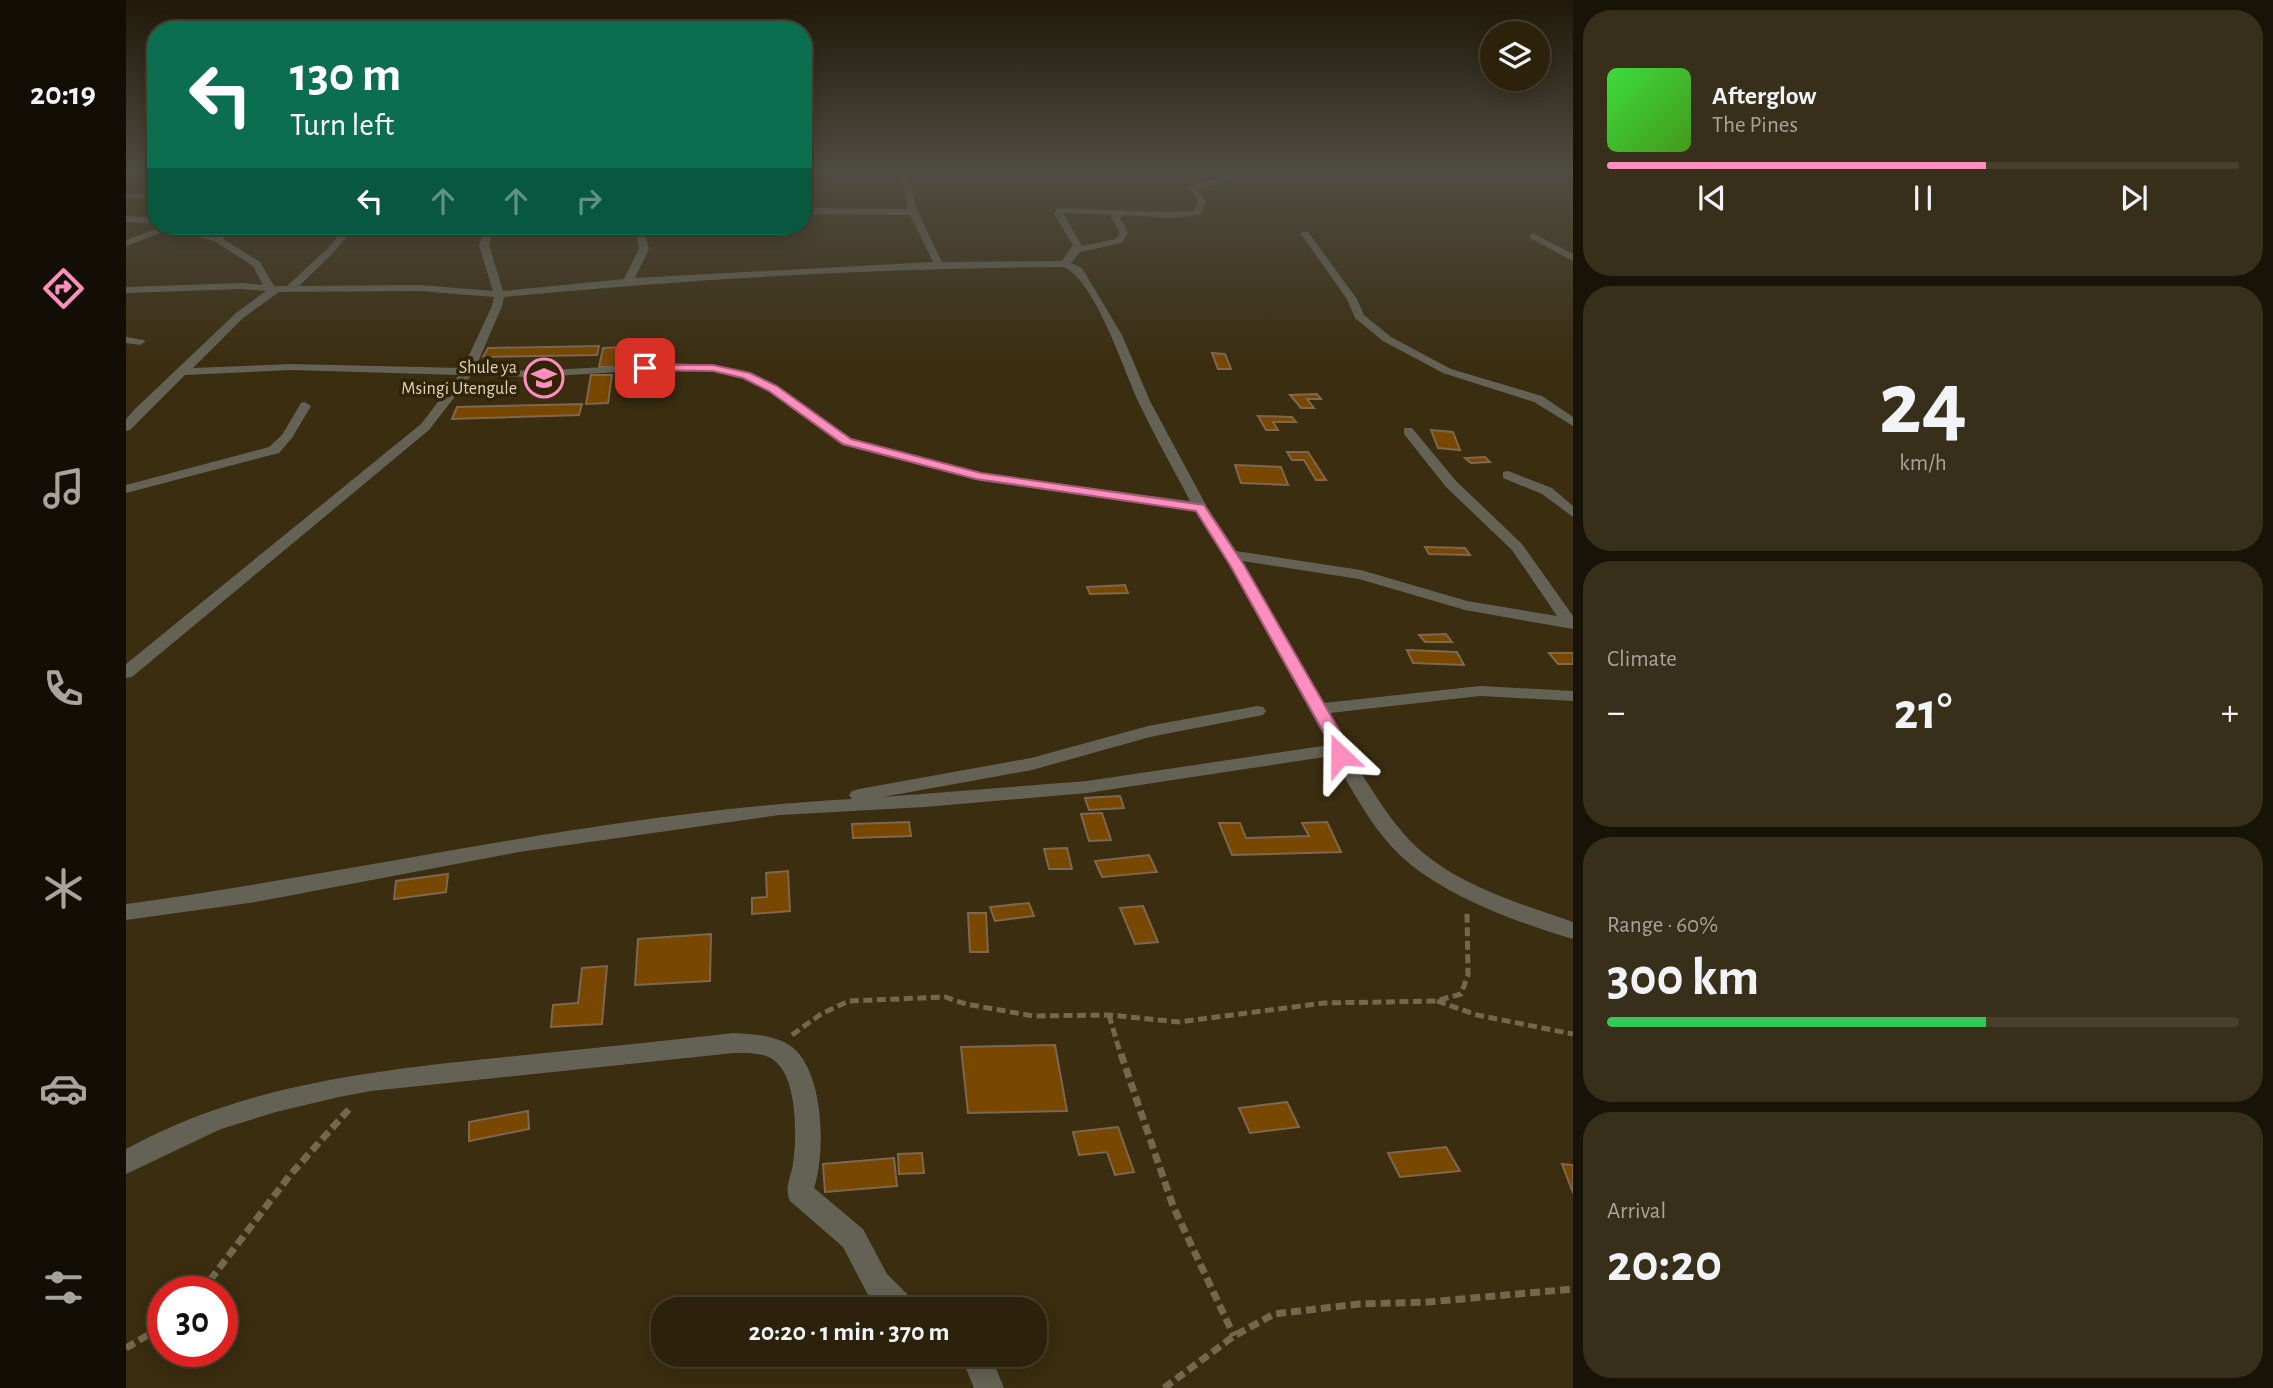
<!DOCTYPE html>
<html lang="en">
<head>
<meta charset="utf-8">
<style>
  body { margin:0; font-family:"Alegreya Sans",sans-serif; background:#382f1a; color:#f1f3f6; height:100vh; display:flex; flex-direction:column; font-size:26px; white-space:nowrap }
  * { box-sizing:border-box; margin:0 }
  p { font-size:23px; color:#a6a49d }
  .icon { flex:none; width:38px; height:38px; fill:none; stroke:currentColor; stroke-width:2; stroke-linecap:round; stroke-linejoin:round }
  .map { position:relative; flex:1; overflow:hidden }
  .drawer { display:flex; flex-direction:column; gap:10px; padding:10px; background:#181307; width:700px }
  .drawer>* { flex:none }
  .banner { position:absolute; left:21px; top:21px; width:665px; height:214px; border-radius:28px; box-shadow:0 4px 18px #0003,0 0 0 2px #483f2d; background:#0b6e4f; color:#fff; overflow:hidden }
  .buttons { position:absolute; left:1354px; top:21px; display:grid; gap:14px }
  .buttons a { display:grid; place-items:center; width:70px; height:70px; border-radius:50%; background:#2c220c; box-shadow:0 4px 18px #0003,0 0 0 2px #483f2d; font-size:35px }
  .speed { position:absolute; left:21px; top:1276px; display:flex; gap:14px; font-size:35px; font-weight:700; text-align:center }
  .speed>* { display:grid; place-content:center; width:91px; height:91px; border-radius:50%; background:#2c220c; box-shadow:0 4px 18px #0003,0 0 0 2px #483f2d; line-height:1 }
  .speed .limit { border:10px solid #d22; background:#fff; color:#111 }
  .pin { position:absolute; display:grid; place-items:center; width:60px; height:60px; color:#fff; margin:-30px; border-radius:14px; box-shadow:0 4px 10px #0006 }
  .me { position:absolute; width:77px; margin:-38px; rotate:337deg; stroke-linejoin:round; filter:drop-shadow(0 0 5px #0008) }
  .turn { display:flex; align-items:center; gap:24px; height:147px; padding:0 28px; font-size:32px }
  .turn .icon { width:91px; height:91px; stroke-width:2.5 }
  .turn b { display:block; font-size:49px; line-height:60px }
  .lanes { display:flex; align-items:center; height:66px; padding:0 28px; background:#0003; justify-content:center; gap:35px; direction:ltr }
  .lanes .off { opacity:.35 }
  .big { font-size:52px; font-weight:700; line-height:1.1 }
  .drawer .tile { flex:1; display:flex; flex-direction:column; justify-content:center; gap:10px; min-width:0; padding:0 24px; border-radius:28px; background:#382f1a }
  .drawer .dial { align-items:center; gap:0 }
  .dial b { font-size:91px; line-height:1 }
  .song { display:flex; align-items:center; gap:21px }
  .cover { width:84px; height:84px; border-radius:10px; background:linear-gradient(135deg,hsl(120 70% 55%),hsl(100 70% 35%)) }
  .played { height:7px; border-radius:4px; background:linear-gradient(90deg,#fe8ebd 60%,#483f2d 60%) }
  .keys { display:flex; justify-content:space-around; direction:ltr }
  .heat { display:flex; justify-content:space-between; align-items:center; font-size:38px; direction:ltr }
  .charge { height:10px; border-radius:5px; background:linear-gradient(90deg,#34c759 60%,#483f2d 0) }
  .trip { position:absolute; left:525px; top:1297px; width:396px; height:70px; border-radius:28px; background:#2c220c; box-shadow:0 4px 18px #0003,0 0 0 2px #483f2d; font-weight:700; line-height:70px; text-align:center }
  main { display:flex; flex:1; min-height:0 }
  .menu { display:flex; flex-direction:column; width:126px; justify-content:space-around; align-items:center; background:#120e05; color:#a6a49d }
  .menu .icon { width:49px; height:49px }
  .menu .current { color:#fe8ebd }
  .menu b { font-size:32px; color:#f1f3f6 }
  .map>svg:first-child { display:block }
</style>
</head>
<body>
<main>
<nav class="menu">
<b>20:19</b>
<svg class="icon current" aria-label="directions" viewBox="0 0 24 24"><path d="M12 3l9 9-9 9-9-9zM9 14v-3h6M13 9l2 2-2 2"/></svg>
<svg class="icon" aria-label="music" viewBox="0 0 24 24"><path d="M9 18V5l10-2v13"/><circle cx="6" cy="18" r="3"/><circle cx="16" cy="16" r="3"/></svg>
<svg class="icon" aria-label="phone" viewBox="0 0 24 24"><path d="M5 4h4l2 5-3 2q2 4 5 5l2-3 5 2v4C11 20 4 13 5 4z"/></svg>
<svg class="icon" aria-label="climate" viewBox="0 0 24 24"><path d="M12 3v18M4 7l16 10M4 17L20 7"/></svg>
<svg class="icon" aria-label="car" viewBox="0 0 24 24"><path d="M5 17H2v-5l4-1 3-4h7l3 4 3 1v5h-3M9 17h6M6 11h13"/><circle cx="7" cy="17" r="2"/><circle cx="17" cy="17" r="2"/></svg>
<svg class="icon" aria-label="filters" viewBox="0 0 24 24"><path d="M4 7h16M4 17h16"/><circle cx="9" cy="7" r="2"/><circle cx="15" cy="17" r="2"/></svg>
</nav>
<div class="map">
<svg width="1447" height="1388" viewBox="0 0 1447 1388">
  <rect width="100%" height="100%" fill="#3a2d10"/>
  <!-- building -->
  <g fill="#784700" stroke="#7f674f" stroke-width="2">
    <polygon points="473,346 471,355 357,357 362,348"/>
    <polygon points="494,347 491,367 473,367 477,348"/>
    <polygon points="1086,353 1099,354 1105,369 1092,369"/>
    <polygon points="465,375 486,375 482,403 460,404"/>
    <polygon points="1191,394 1195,399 1181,399 1188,408 1175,408 1164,395"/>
    <polygon points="456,404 453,415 326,419 331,407"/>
    <polygon points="1132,416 1166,417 1170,422 1147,422 1152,430 1140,430"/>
    <polygon points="1305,430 1327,432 1334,450 1312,448"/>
    <polygon points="1161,452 1182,452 1200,480 1190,480 1178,460 1166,460"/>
    <polygon points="1359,457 1364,462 1345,463 1339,458"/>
    <polygon points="1109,465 1155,467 1162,485 1115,483"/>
    <polygon points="1299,547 1339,548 1344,555 1303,554"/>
    <polygon points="999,585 1002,593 964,594 961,587"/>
    <polygon points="1320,634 1326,642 1299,642 1293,635"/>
    <polygon points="1281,650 1331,652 1338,665 1287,663"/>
    <polygon points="1423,653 1447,653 1447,664 1432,664"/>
    <polygon points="994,796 998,808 963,810 959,798"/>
    <polygon points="976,813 985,840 963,841 955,814"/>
    <polygon points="783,822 785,836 727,838 726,824"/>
    <polygon points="1201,822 1215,852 1106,855 1093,823 1114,823 1120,838 1183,836 1176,823"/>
    <polygon points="941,848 946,869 923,869 918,849"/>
    <polygon points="1023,855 1031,872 976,877 969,861"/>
    <polygon points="662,871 664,911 626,914 626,898 641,897 640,873"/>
    <polygon points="322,874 320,892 268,899 270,881"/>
    <polygon points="903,903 908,916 869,921 864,907"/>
    <polygon points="1017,906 1032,942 1009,944 994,908"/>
    <polygon points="842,913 860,913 862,952 844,952"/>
    <polygon points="585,934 584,981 509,985 512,939"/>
    <polygon points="481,966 476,1024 425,1027 427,1005 452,1003 456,968"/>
    <polygon points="929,1045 941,1111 842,1113 835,1047"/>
    <polygon points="1161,1102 1173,1127 1124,1133 1113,1108"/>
    <polygon points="402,1111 403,1129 343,1141 343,1122"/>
    <polygon points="992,1127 1008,1172 989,1175 981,1152 953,1155 947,1132"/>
    <polygon points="1320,1147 1334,1171 1274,1177 1262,1153"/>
    <polygon points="796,1153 798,1173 773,1174 772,1154"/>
    <polygon points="768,1158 771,1186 699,1192 697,1164"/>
    <polygon points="1436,1164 1447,1165 1447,1193"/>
  </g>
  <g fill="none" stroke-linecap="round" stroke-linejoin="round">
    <!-- path-far1 -->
    <g stroke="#73684f" stroke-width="5" stroke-dasharray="9 4.5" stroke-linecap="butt">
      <polyline points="1311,1001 1351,1015 1447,1034"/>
      <polyline points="983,1015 995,1056"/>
      <polyline points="666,1035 695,1014 723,1001 819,997 840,1004 907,1016 983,1015 1053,1022 1198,1003 1310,1001 1335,994 1342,975 1341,912"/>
    </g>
    <!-- path -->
    <g stroke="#73684f" stroke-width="7" stroke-dasharray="10 5" stroke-linecap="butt">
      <polyline points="995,1054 1047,1206 1108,1336"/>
      <polyline points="75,1292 164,1175 225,1107"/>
      <polyline points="0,1348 37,1326"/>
      <polyline points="1038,1388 1108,1336 1148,1314 1233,1304 1302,1302 1447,1289"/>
    </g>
    <!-- minor -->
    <g fill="#636254" fill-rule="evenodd">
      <path d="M774,171H782L790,208L816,262L936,261L947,245L928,214L931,208L1044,212L1068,211L1072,202L1063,186L1098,176L1093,171H1101L1107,175V179L1071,189L1080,202L1074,215L1044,218L998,215L994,218L1002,233L996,243L954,252L945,263L956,268L996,335L1024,401L1081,507L1110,551L1235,570L1341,601L1431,616L1386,550L1320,487L1278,434V428H1286L1330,481L1396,544L1447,616V629L1339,610L1233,579L1116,561L1198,703L1354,686L1447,691V701L1354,696L1204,713L1224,749L1223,755C1241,781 1257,810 1278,834C1319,882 1390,902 1447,922V939C1389,922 1306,892 1265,846C1241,820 1225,786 1205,756L961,793L799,807L654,815L393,852L130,902L0,920V904C242,871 482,812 726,799L723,795L726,791L733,789L905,758L1022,726L1131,706L1137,707L1140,711L1137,715L1024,737L906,770L757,797L961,781L1203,745L1103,565L1069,511L855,481L716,445L643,392L616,378L588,371L546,369L409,377L345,376L303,430L6,677L0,678V664L295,424L333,375L165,370L59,375L4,430L0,431V419L9,409L110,313L140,291L115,289L0,293V287L115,283L137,285L127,266L88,241L45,229L0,246V240C44,224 45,223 89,236L102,226H111L97,239L134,262L148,286H161L202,248L221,226H229L208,252L173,286L294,285L367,291L353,245L360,226H368L363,245L377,291L498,279L513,249L509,226H517L523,249L509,278L807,262L784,215L677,214V208L782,209ZM937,213L986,215L985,217L994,233L990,239L956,246ZM938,267C969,281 997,368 1012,401C1028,435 1047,468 1064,501L855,473L726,439L651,386L624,373L588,365L546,363L409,371L349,369L376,306L378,297C564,279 750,268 938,267ZM294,291L368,297L366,306L337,368L165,364L67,368L117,318L153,292Z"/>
      <polygon points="1438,171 1447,171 1447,176"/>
      <rect x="0" y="194" width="30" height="4"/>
      <polygon points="0,216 30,218 30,224 0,222"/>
      <polygon points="1176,232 1182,232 1231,299 1238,315 1265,337 1325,369 1416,396 1447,417 1447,426 1408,402 1317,373 1257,341 1229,318 1221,299 1175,234"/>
      <polygon points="1407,233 1447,254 1447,261 1404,238 1403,236"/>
      <polygon points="0,337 18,340 19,342 14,345 0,343"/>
      <polygon points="179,402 185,406 166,438 153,453 0,493 0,485 143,447 156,435 175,403"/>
      <polygon points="1382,471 1426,488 1447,506 1447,517 1416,494 1377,478 1377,472"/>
      <path d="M608,1033C627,1034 650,1035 666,1047C698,1072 700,1152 688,1188L737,1229L761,1274L786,1299L790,1309H753L741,1293L717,1247L664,1201C658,1188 665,1177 667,1164C671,1136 672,1075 646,1059C635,1052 620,1053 608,1053L245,1091L213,1097L150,1112L95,1129L0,1174V1149C115,1086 242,1071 370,1058C449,1050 529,1042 608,1033Z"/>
      <polygon points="834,1354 864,1354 878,1388 848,1388"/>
    </g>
  </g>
  <!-- sky -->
  <linearGradient id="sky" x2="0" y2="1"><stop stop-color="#201909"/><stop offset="0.47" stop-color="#4f4c42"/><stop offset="1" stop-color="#4f4c42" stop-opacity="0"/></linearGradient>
  <rect width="1447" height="365" fill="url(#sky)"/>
  <!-- route -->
  <polygon fill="#fe8ebd" stroke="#a55c7b" stroke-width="2" points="519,365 587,365 624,373 651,386 725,439 855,473 1078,505 1118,565 1224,749 1223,755 1214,760 1206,755 1207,749 1104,565 1070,511 850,479 717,444 643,391 617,378 587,371 515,370 514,368"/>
  <!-- icons -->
  <defs>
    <symbol id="school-ring" viewBox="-11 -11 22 22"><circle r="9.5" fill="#302306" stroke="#fe8ebd" stroke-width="1.5"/><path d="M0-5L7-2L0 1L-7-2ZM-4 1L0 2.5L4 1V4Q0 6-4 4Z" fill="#fe8ebd"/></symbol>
  </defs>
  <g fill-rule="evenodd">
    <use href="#school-ring" x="396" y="356" width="44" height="44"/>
  </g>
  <g text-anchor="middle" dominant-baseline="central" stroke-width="7" stroke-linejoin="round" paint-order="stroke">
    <!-- far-poi labels -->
    <g font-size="18" fill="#dad2c1" stroke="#302306" text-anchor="end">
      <text x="391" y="368">Shule ya<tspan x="391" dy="21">Msingi Utengule</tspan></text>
    </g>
  </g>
</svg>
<div class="buttons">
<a><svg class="icon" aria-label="layers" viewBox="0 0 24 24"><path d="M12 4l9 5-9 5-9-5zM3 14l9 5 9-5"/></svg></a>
</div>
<div class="speed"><div class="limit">30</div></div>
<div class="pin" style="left:519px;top:368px;background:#d93025"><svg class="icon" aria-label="arrive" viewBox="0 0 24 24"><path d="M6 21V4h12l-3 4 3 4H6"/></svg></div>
<svg class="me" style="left:1214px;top:755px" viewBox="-20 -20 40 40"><path d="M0-17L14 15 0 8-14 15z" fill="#fe8ebd" stroke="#fff" stroke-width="4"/></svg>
<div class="trip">20:20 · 1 min · 370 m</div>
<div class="banner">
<div class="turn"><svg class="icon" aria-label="left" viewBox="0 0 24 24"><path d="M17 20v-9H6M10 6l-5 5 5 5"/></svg><div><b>130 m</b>Turn left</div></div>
<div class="lanes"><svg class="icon" aria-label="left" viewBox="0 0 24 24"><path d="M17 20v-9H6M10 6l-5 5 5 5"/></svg><svg class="icon off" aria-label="ahead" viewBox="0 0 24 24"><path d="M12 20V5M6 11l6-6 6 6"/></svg><svg class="icon off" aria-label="ahead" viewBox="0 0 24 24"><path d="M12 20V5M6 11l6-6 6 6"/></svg><svg class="icon off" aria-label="right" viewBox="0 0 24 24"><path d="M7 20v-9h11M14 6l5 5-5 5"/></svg></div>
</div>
</div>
<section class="drawer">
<div class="tile">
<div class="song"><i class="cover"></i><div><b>Afterglow</b><p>The Pines</p></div></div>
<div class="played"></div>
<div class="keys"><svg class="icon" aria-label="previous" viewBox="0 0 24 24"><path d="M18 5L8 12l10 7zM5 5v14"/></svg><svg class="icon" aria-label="pause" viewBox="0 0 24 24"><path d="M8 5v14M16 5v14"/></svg><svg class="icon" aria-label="next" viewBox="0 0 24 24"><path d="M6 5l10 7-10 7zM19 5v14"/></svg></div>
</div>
<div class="tile dial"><b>24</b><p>km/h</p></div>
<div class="tile"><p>Climate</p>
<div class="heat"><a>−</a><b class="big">21°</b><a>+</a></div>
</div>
<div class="tile"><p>Range · 60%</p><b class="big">300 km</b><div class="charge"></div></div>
<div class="tile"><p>Arrival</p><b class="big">20:20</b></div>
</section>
</main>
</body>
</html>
